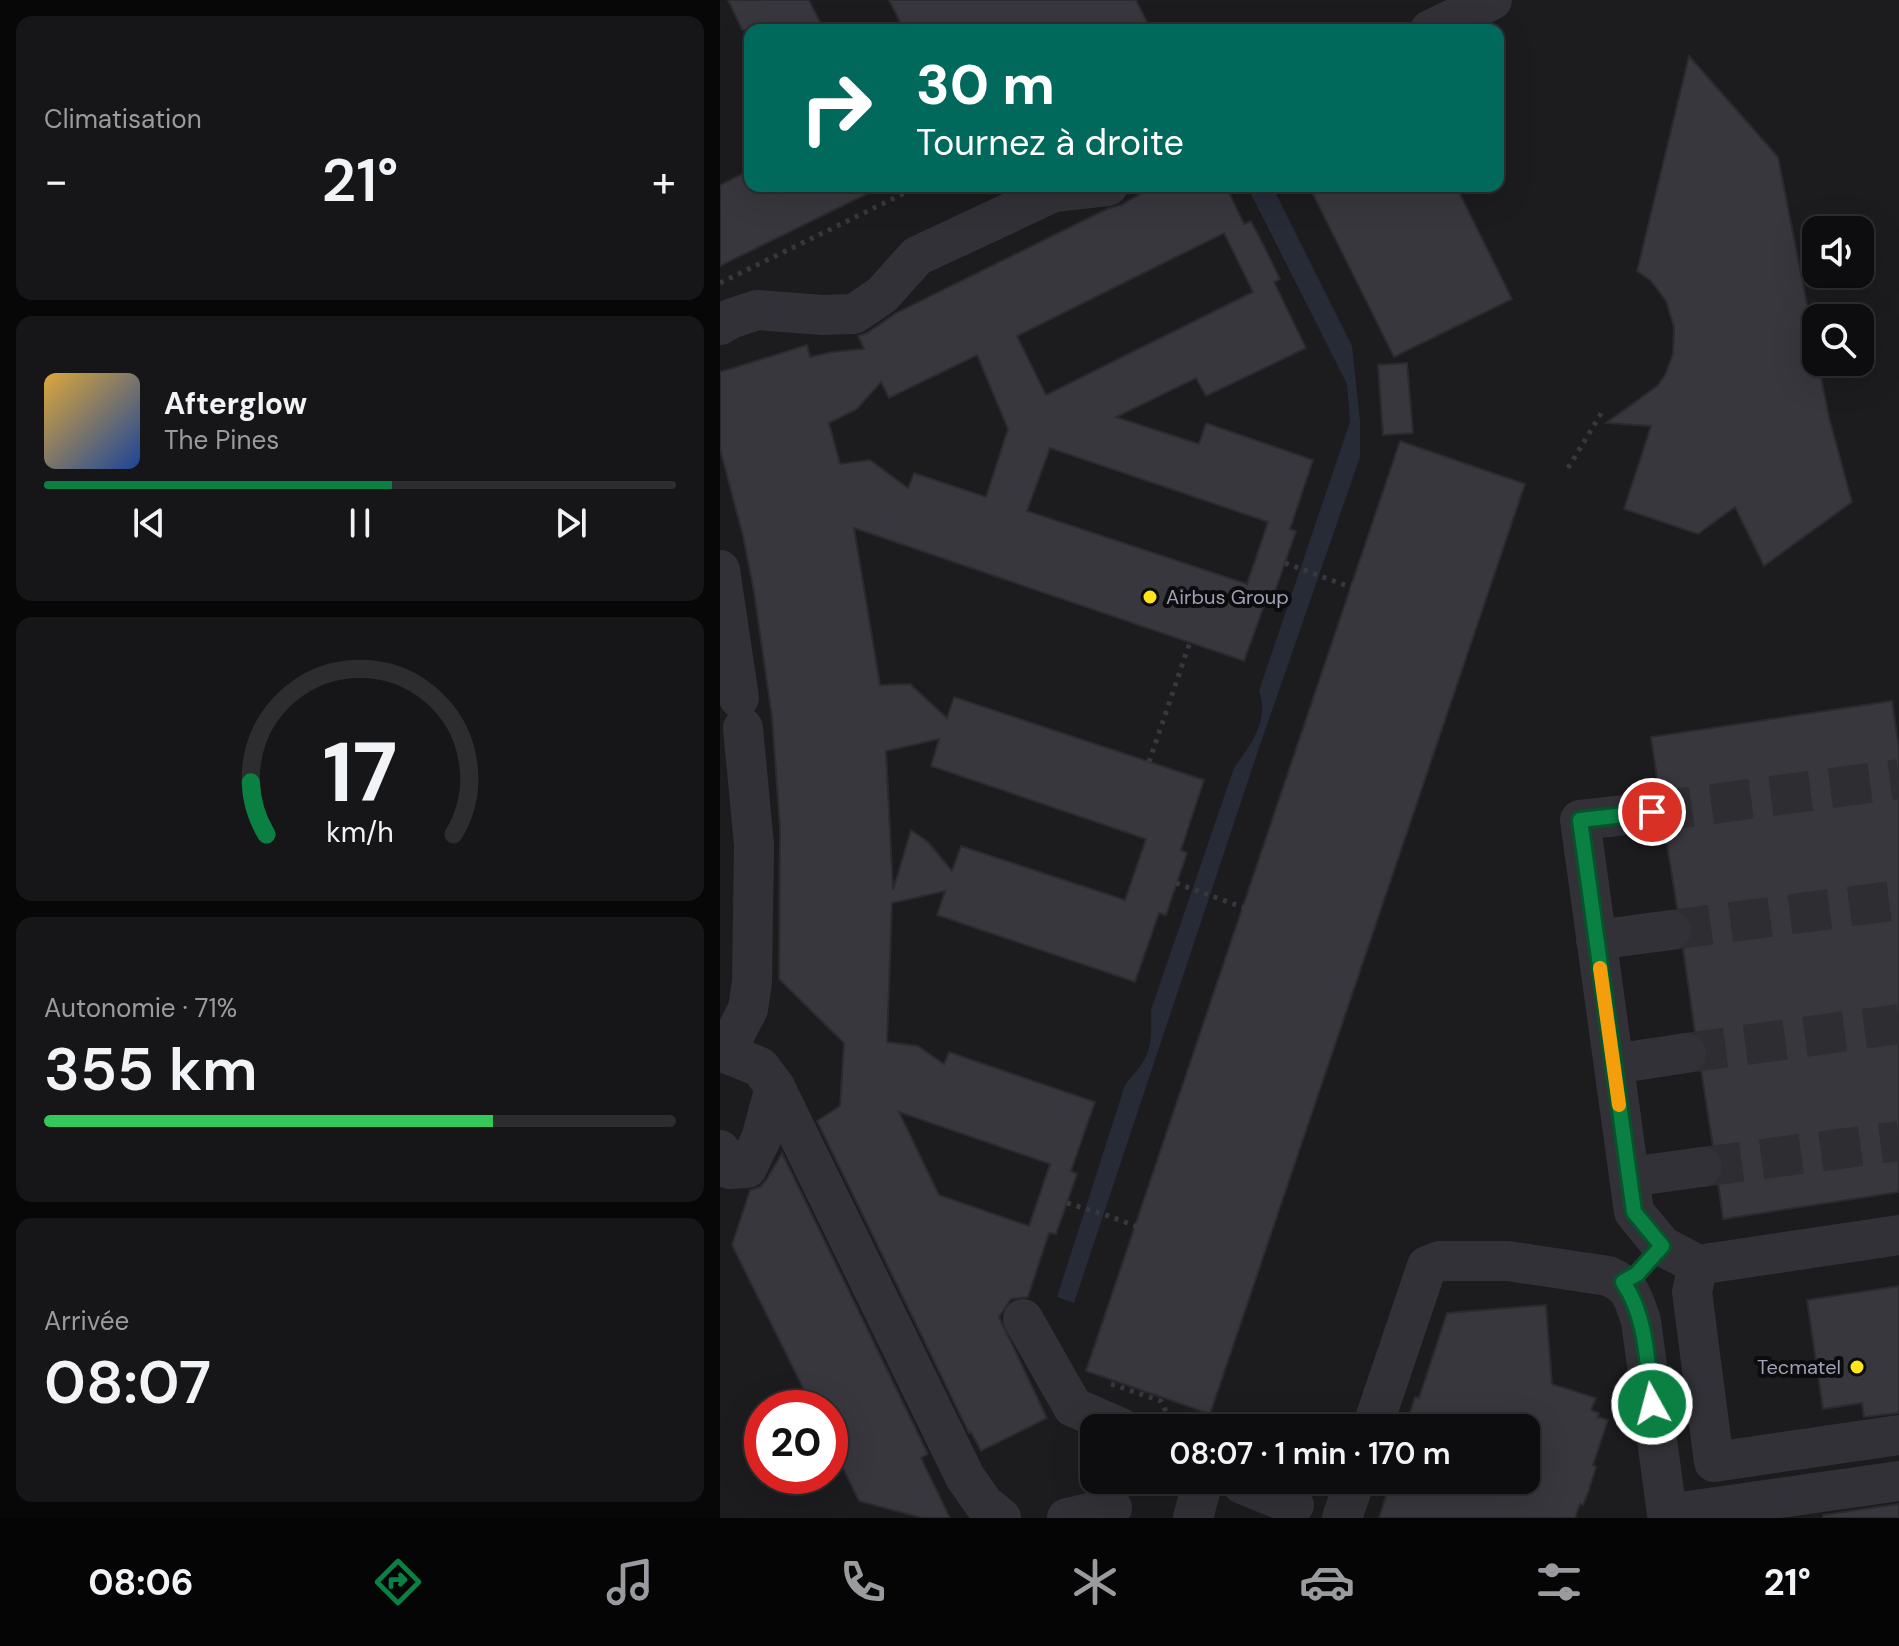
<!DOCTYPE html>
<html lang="fr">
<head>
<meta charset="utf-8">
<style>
  body { margin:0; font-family:"DM Sans",sans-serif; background:#161517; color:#f1f3f6; height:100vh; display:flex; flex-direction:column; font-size:30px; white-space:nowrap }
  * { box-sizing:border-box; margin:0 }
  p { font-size:26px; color:#9a9b9e }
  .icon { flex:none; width:44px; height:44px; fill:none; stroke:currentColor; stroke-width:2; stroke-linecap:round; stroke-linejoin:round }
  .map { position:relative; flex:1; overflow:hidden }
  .panel { display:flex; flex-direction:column; gap:16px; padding:16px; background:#070708; width:720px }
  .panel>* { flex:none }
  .guide { position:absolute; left:24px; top:24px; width:760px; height:168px; border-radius:16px; box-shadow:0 8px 32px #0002,0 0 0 2px #2d2c2e; background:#00695c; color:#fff; overflow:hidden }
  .fabs { position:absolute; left:1082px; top:216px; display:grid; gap:16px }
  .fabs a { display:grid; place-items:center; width:72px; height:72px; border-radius:16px; background:#0d0c0e; box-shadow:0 8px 32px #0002,0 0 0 2px #2d2c2e; font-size:40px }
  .speed { position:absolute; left:24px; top:1390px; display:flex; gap:16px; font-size:40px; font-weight:700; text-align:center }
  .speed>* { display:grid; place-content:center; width:104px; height:104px; border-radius:50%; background:#0d0c0e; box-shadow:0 8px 32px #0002,0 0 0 2px #2d2c2e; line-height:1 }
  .speed .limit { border:12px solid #d22; background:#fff; color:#111 }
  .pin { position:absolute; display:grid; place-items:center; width:68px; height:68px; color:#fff; margin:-34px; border:4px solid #fff; border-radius:50%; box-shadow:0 2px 8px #0007 }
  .me { position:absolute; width:88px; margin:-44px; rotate:353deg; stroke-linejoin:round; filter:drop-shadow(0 0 6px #0008) }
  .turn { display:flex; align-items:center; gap:28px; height:168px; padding:0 40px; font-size:36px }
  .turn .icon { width:104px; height:104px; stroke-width:2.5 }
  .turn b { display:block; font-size:56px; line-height:68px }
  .big { font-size:60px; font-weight:600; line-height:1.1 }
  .panel .tile { flex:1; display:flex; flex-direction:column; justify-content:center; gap:12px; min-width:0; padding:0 28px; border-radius:16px; background:#161517 }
  .panel .dial { align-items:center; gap:0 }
  .dial svg { height:208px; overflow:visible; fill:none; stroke:#2d2c2e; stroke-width:7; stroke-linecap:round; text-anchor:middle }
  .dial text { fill:#f1f3f6; stroke:none }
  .song { display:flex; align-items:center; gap:24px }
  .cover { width:96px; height:96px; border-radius:12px; background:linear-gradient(135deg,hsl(40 70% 55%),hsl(220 70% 35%)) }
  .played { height:8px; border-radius:4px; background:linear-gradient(90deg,#0b8043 55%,#2d2c2e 55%) }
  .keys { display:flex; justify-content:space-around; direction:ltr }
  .heat { display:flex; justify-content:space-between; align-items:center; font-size:44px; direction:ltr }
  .charge { height:12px; border-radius:6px; background:linear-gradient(90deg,#34c759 71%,#2d2c2e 0) }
  .trip { position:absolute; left:360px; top:1414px; width:460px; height:80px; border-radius:16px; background:#0d0c0e; box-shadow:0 8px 32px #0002,0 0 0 2px #2d2c2e; font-weight:600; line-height:80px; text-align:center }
  .tab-bar { display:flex; height:128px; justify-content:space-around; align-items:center; background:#050506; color:#9a9b9e }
  .tab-bar .icon { width:56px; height:56px }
  .tab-bar .on { color:#0b8043 }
  .tab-bar b { font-size:36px; color:#f1f3f6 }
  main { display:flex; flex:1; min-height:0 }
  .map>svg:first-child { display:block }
</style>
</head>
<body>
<main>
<section class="panel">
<div class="tile"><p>Climatisation</p>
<div class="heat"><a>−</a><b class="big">21°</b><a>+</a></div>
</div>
<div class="tile">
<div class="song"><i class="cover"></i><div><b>Afterglow</b><p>The Pines</p></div></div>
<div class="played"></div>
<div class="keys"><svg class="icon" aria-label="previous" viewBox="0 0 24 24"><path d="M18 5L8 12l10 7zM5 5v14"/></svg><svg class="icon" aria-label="pause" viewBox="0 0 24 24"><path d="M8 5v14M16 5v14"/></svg><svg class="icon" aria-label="next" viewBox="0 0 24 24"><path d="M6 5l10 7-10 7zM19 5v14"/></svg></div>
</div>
<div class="tile dial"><svg viewBox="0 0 100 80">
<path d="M14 69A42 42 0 1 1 86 69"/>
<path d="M14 69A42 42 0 0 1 8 49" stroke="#0b8043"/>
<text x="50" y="56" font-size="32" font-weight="700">17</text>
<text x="50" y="72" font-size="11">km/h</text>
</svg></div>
<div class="tile"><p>Autonomie · 71%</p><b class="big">355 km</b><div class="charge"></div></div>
<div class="tile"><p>Arrivée</p><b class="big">08:07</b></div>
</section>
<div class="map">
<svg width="1179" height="1518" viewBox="0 0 1179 1518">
  <rect width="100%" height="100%" fill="#111012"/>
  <!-- built -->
  <path fill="#1c1c1f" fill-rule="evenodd" d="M0,0H1179V1518H0ZM30,30H778V186H30ZM1096,230H1140V274H1096ZM1096,318H1140V362H1096ZM42,1408H110V1476H42ZM374,1428H806V1480H374Z"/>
  <!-- water -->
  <path fill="#262b36" d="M527,186H552L632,346L640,421V457L540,745L354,1303L337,1297L405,1085C431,1055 432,1049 431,1010L514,768C530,746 550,720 539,691L630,422L627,384Z"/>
  <!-- building -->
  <g fill="#38373d" stroke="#2b2a2e" stroke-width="2" fill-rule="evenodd">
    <polygon points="8,0 89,0 104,30 22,30"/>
    <polygon points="169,0 416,0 431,30 184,30"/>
    <polygon points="969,56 1058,157 1096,350 1096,362 1098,362 1109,417 1132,502 1044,566 1015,507 978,534 904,509 931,426 886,423 937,386 945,375 953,354 954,327 946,301 930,280 917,271"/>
    <polygon points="30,170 30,186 163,186 0,266 0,185"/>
    <path d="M434,186H506L524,224L531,221L547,252L560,279L554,282L586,348L486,396L476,378L396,417L479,444L486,423L593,460L570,529L576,531L565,563L554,594L549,592L524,661L134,528L160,685L190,684L227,718L234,697L484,780L461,850L467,853L446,915L439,913L415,982L217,915L225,891L172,903L167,1042L198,1046L224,1064L229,1052L375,1102L351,1171L357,1174L347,1203L336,1234L329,1233L308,1297L291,1299L279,1317L327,1418L261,1451L251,1432L249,1433L97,1121L120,1106L124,1043L59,979L60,828L52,717L34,592L23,536L0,449V372L87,345L90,357L112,352L144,349L138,336L147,333L176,313L387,209L401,205ZM504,233L533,292L326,395L297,336ZM257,355L288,429L266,497L194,473L188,488L150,460L120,464L109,423L137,409L161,382L169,398ZM330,448L548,522L527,584L307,511ZM219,739L211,766L426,839L405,900L241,846L232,871L208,842L191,830L173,890L166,751ZM179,1112L330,1164L309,1226L219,1195Z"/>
    <polygon points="589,186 736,186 792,299 674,357"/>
    <polygon points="687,363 693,433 663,435 658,365"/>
    <polygon points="680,441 805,484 490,1414 366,1371"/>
    <polygon points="1172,701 1179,748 1179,1192 1003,1219 998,1183 1004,1175 1005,1163 1001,1154 993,1147 981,1070 988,1061 989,1050 984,1039 975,1032 963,949 972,939 974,926 969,915 957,908 945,831 953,820 955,809 950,798 939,791 931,737"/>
    <polygon points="62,1153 208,1454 201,1458 230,1518 202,1518 139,1501 110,1442 110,1408 93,1408 12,1245 30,1190 40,1187 47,1179"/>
    <polygon points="1179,1286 1179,1413 1144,1417 1142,1403 1103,1409 1087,1300"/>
    <polygon points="826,1305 832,1384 876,1398 871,1410 879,1413 878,1417 888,1420 873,1465 876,1467 868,1493 863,1505 860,1504 855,1518 659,1518 671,1480 806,1480 806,1428 685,1428 695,1397 699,1398 727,1313"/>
    <polygon points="1179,1504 1179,1518 1103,1518 1103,1515"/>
  </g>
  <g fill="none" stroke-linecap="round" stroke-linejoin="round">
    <!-- minor-tunnel -->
    <g stroke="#2e2d32" stroke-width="40" stroke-dasharray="40 20" stroke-linecap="butt">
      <polyline points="932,812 1179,779"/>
      <polyline points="951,930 1179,900"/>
      <polyline points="966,1053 1179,1024"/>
      <polyline points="982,1167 1179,1141"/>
    </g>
    <!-- path -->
    <g stroke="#37373e" stroke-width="5" stroke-dasharray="4 6" stroke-linecap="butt">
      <polyline points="0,283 199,186"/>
      <polyline points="848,468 882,412"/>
      <polyline points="565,563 660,598"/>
      <polyline points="429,762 470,642"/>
      <polyline points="456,883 555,919"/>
      <polyline points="347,1203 389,1216 446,1238"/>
      <polyline points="391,1384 441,1401 454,1428"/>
    </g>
    <!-- minor -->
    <g stroke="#313137" stroke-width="40">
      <polyline points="710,30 772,0"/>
      <polyline points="0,325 10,319 37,310 103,315 134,314 162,295 197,256 334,192 388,186"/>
      <polyline points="0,570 19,698"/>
      <polyline points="932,812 860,820 914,1212 942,1246 978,1265 1179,1235"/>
      <polyline points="876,940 951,930"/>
      <polyline points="0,1051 40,1067 55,1087 245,1477 264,1504 281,1518"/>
      <polyline points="1,1051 14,1036 28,1009 32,982 34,845 23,728"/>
      <polyline points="894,1064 966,1053"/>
      <polyline points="0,1150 9,1169 27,1168 41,1139 55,1087"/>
      <polyline points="909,1177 982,1167"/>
      <polyline points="978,1265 972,1292 994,1462 1179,1435"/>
      <polyline points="303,1319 353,1407 401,1428"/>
      <path d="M652,1428L707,1266L720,1261H788L888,1276C912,1286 913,1298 921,1321L947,1514L1179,1481"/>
      <polyline points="522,1484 574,1505"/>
      <polyline points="347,1518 392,1508"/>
      <polyline points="473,1518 481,1488"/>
      <polyline points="622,1518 635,1480"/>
    </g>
  </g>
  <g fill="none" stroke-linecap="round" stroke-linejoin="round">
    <defs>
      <path id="route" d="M932,812L860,820L914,1212L942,1246L917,1274L903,1282C927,1317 927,1363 932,1404"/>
    </defs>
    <!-- route casing -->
    <use href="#route" stroke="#07532c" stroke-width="20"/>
    <!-- route -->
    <use href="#route" stroke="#0b8043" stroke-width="14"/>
    <!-- slow -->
    <polyline stroke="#f59e0b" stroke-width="14" points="880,968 899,1105"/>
  </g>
  <!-- markers -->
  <g fill="#ffe41b" stroke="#0c0b0d" stroke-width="3">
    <circle cx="430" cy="597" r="8"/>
    <circle cx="1137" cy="1367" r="8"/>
  </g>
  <g text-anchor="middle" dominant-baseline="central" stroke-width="8" stroke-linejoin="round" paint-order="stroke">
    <!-- poi labels -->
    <g font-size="20" fill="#a0a2b4" stroke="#0c0b0d" text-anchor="start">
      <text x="446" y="597">Airbus Group</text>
      <text x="1121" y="1367" text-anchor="end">Tecmatel</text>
    </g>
  </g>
</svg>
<div class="fabs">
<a><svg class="icon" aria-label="sound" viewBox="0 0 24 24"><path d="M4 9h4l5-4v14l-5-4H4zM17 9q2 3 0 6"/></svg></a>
<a><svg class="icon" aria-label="search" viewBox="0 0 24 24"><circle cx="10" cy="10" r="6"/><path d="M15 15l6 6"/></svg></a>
</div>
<div class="speed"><div class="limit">20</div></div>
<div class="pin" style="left:932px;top:812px;background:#d93025"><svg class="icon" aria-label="arrive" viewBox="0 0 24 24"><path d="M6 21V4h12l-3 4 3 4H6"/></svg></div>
<svg class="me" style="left:932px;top:1404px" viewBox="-20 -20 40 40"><circle r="17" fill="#0b8043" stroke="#fff" stroke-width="3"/><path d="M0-11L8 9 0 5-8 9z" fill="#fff"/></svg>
<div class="trip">08:07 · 1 min · 170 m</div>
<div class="guide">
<div class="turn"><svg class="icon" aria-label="right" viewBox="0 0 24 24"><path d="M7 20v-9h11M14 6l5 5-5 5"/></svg><div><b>30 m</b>Tournez à droite</div></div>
</div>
</div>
</main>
<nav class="tab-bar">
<b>08:06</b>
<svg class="icon on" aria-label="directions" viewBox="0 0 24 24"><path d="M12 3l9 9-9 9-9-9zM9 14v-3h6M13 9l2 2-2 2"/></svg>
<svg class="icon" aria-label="music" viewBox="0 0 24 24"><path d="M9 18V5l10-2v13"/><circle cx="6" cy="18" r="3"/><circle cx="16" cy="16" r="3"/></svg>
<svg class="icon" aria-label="phone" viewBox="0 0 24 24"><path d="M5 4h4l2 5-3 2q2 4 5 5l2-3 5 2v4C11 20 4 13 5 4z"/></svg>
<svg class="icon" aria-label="climate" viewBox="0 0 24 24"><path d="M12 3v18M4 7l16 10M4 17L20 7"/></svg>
<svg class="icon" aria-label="car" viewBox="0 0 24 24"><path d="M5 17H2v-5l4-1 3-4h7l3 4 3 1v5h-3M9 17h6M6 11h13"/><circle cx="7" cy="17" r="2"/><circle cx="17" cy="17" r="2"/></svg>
<svg class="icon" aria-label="filters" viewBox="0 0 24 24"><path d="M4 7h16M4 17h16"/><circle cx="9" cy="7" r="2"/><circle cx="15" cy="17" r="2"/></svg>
<b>21°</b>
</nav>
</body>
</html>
